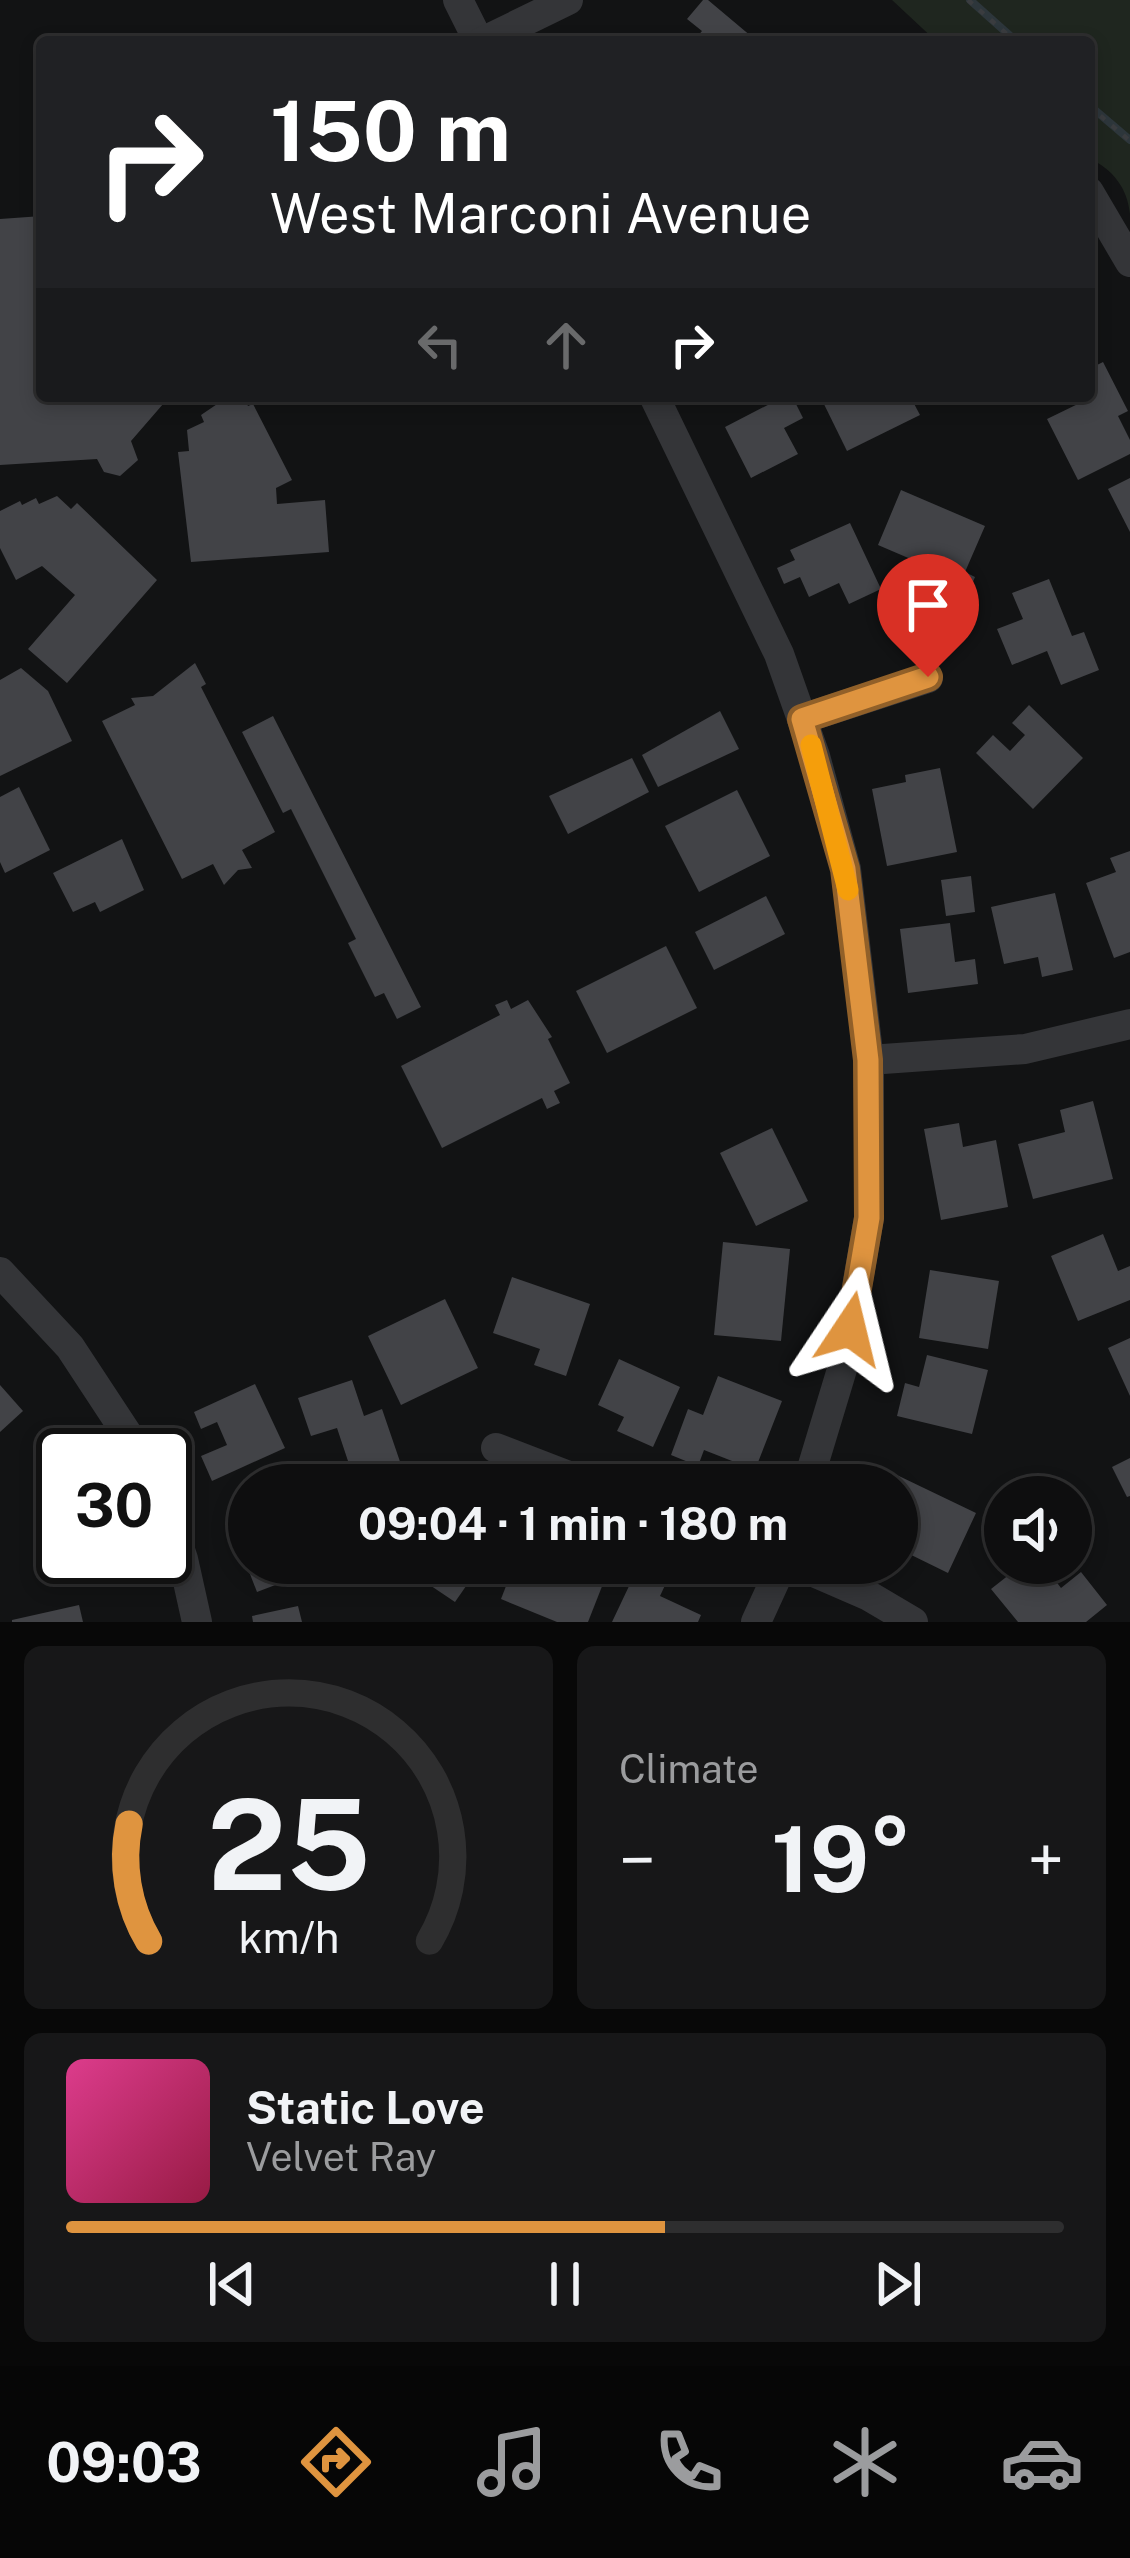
<!DOCTYPE html>
<html lang="en">
<head>
<meta charset="utf-8">
<style>
  body { margin:0; font-family:"Public Sans",sans-serif; background:#171718; color:#f1f3f6; height:100vh; display:flex; flex-direction:column; font-size:45px; white-space:nowrap }
  * { box-sizing:border-box; margin:0 }
  p { font-size:39px; color:#9b9c9e }
  .icon { flex:none; width:66px; height:66px; fill:none; stroke:currentColor; stroke-width:2; stroke-linecap:round; stroke-linejoin:round }
  .map { position:relative; height:1622px; overflow:hidden }
  .sheet { display:flex; flex-direction:column; gap:24px; padding:24px; background:#080808; flex:1 }
  .sheet>* { flex:none }
  .guide { position:absolute; left:36px; top:36px; width:1059px; height:366px; border-radius:12px; box-shadow:0 6px 18px #0003,0 0 0 3px #2e2e2f; background:#202124; color:#fff; overflow:hidden }
  .fabs { position:absolute; left:984px; top:1476px; display:grid; gap:24px }
  .fabs a { display:grid; place-items:center; width:108px; height:108px; border-radius:50%; background:#0e0e0f; box-shadow:0 6px 18px #0003,0 0 0 3px #2e2e2f; font-size:60px }
  .speed { position:absolute; left:36px; top:1428px; display:flex; gap:24px; font-size:60px; font-weight:700; text-align:center }
  .speed>* { display:grid; place-content:center; width:156px; height:156px; border-radius:50%; background:#0e0e0f; box-shadow:0 6px 18px #0003,0 0 0 3px #2e2e2f; line-height:1 }
  .speed .limit { border:6px solid #111; border-radius:18px; background:#fff; color:#111 }
  .pin { position:absolute; display:grid; place-items:center; width:102px; height:102px; color:#fff; margin:-123px -51px; border-radius:50% 50% 50% 0; rotate:-45deg; box-shadow:0 0 12px #0007 }
  .pin .icon { rotate:45deg }
  .me { position:absolute; width:132px; margin:-66px; rotate:10deg; stroke-linejoin:round; filter:drop-shadow(0 0 9px #0008) }
  .turn { display:flex; align-items:center; gap:42px; height:252px; padding:0 36px; font-size:54px }
  .turn .icon { width:156px; height:156px; stroke-width:2.5 }
  .turn b { display:block; font-size:84px; line-height:102px }
  .lanes { display:flex; align-items:center; height:114px; padding:0 36px; background:#0003; justify-content:center; gap:60px; direction:ltr }
  .lanes .off { opacity:.35 }
  .big { font-size:90px; font-weight:700; line-height:1.1 }
  .sheet .widget { flex:1; display:flex; flex-direction:column; justify-content:center; gap:18px; min-width:0; padding:0 42px; border-radius:18px; background:#171718 }
  .sheet .dial { align-items:center; gap:0 }
  .dial svg { height:312px; overflow:visible; fill:none; stroke:#2e2e2f; stroke-width:7; stroke-linecap:round; text-anchor:middle }
  .dial text { fill:#f1f3f6; stroke:none }
  .song { display:flex; align-items:center; gap:36px }
  .cover { width:144px; height:144px; border-radius:18px; background:linear-gradient(135deg,hsl(330 70% 55%),hsl(340 70% 35%)) }
  .played { height:12px; border-radius:6px; background:linear-gradient(90deg,#df943f 60%,#2e2e2f 60%) }
  .keys { display:flex; justify-content:space-around; direction:ltr }
  .heat { display:flex; justify-content:space-between; align-items:center; font-size:66px; direction:ltr }
  .sheet .tiles { flex:1; display:grid; gap:24px; grid-template-columns:1fr 1fr }
  .widget:last-child { grid-column:span 2 }
  .trip { position:absolute; left:228px; top:1464px; width:690px; height:120px; border-radius:60px; background:#0e0e0f; box-shadow:0 6px 18px #0003,0 0 0 3px #2e2e2f; font-weight:700; line-height:120px; text-align:center }
  .tab-bar { display:flex; height:192px; justify-content:space-around; align-items:center; background:#060606; color:#9b9c9e }
  .tab-bar .icon { width:84px; height:84px }
  .tab-bar .selected { color:#df943f }
  .tab-bar b { font-size:54px; color:#f1f3f6 }
  .map>svg:first-child { display:block }
</style>
</head>
<body>
<div class="map">
<svg width="1130" height="1622" viewBox="0 0 1130 1622">
  <rect width="100%" height="100%" fill="#121314"/>
  <!-- green -->
  <path fill="#1f261f" d="M892,0H1130V214C1127,187 1113,170 1089,158V42H937Z"/>
  <g fill="none" stroke-linecap="round" stroke-linejoin="round">
    <!-- stream -->
    <g stroke="#2d363b" stroke-width="8">
      <polyline points="970,0 1017,42"/>
      <polyline points="1089,105 1130,140"/>
    </g>
  </g>
  <!-- building -->
  <g fill="#424347">
    <polygon points="703,0 708,0 758,42 693,42 702,31 687,19"/>
    <polygon points="42,216 42,396 170,396 131,441 138,460 120,476 104,472 97,459 0,465 0,219"/>
    <polygon points="1103,362 1128,411 1118,416 1130,440 1130,454 1078,480 1047,419 1084,401 1081,396 1089,396 1089,369"/>
    <polygon points="229,396 243,396 248,406 253,404 292,480 276,488 277,504 325,500 329,552 191,562 178,452 189,451 187,430 204,422 201,415"/>
    <polygon points="785,396 792,396 803,418 784,428 798,454 751,478 725,427"/>
    <polygon points="820,396 910,396 920,415 847,451"/>
    <polygon points="1130,478 1130,532 1108,489"/>
    <polygon points="901,490 985,526 965,572 975,577 966,598 929,582 934,569 878,545"/>
    <polygon points="57,496 71,509 77,503 157,580 67,683 28,649 75,595 42,566 16,580 0,548 0,511 20,501 22,505 36,498 39,504"/>
    <polygon points="850,523 881,589 849,604 839,583 809,597 800,577 784,584 777,568 795,560 790,550"/>
    <polygon points="1049,579 1072,636 1084,632 1099,670 1061,685 1047,651 1012,665 997,629 1023,619 1012,593"/>
    <polygon points="195,663 206,684 201,687 275,832 242,850 252,868 238,870 224,885 213,864 182,879 102,721 135,705 131,698 153,696"/>
    <polygon points="21,668 48,691 72,741 0,776 0,680"/>
    <polygon points="1029,705 1083,758 1033,809 976,753 993,735 1010,751 1025,735 1012,723"/>
    <polygon points="720,711 739,749 658,787 642,755"/>
    <polygon points="273,716 421,1007 397,1019 384,993 375,997 348,943 356,939 291,809 283,813 242,732"/>
    <polygon points="632,758 649,792 568,834 549,796"/>
    <polygon points="940,768 957,852 887,866 872,789 906,782 905,775"/>
    <polygon points="19,787 50,850 5,873 0,862 0,797"/>
    <polygon points="737,790 770,856 699,892 665,826"/>
    <polygon points="122,839 144,890 100,912 95,902 73,912 53,873"/>
    <polygon points="1130,851 1130,952 1114,958 1086,883 1116,872 1110,858"/>
    <polygon points="971,876 975,912 946,916 941,880"/>
    <polygon points="1055,893 1073,970 1042,977 1038,957 1004,964 991,907"/>
    <polygon points="766,896 785,934 714,970 695,932"/>
    <polygon points="950,923 955,962 975,959 978,984 908,993 900,929"/>
    <polygon points="666,946 697,1008 607,1053 576,991"/>
    <polygon points="507,1000 511,1009 528,1000 552,1037 548,1039 570,1083 554,1091 560,1103 547,1109 542,1098 442,1148 401,1066 500,1015 495,1005"/>
    <polygon points="1093,1101 1113,1179 1033,1199 1018,1144 1065,1132 1060,1110"/>
    <polygon points="959,1123 963,1147 996,1140 1008,1207 941,1220 924,1129"/>
    <polygon points="772,1128 808,1201 756,1226 720,1153"/>
    <polygon points="1103,1234 1118,1271 1130,1266 1130,1300 1078,1321 1051,1256"/>
    <polygon points="723,1242 790,1249 781,1341 714,1335"/>
    <polygon points="930,1270 999,1281 988,1349 919,1338"/>
    <polygon points="512,1277 590,1304 566,1376 534,1365 540,1349 493,1333"/>
    <polygon points="445,1299 478,1368 401,1405 368,1336"/>
    <polygon points="1130,1338 1130,1396 1108,1348"/>
    <polygon points="927,1355 988,1370 972,1434 897,1416 905,1383 919,1387"/>
    <polygon points="619,1359 680,1387 653,1447 617,1431 624,1417 598,1405"/>
    <polygon points="718,1376 782,1401 755,1470 704,1450 698,1466 671,1455 688,1409 703,1415"/>
    <polygon points="352,1380 364,1416 382,1409 408,1485 356,1485 337,1428 311,1436 298,1398"/>
    <polygon points="255,1384 285,1448 212,1481 201,1456 227,1445 217,1422 201,1429 194,1412"/>
    <polygon points="0,1385 23,1411 0,1432"/>
    <polygon points="1130,1458 1130,1496 1127,1497 1112,1467"/>
    <polygon points="876,1465 976,1513 948,1573 897,1548 897,1485 866,1485"/>
    <polygon points="249,1506 249,1563 309,1563 312,1571 257,1592 227,1515"/>
    <polygon points="397,1563 482,1563 455,1602"/>
    <polygon points="515,1563 601,1563 610,1566 588,1622 557,1622 501,1599"/>
    <polygon points="1024,1563 1042,1563 1061,1588 1081,1572 1107,1605 1086,1622 1018,1622 991,1589"/>
    <polygon points="639,1565 668,1579 660,1596 701,1615 698,1622 612,1622"/>
    <polygon points="79,1605 83,1622 12,1622 12,1620"/>
    <polygon points="298,1606 302,1622 253,1622 252,1616"/>
  </g>
  <g fill="none" stroke-linecap="round" stroke-linejoin="round">
    <!-- path -->
    <g stroke="#3a3c3f" stroke-width="4.5" stroke-dasharray="6 9" stroke-linecap="butt">
      <polyline points="968,0 1016,42"/>
      <polyline points="1089,106 1130,141"/>
    </g>
    <!-- minor -->
    <g stroke="#343538" stroke-width="30">
      <polyline points="458,0 479,42"/>
      <polyline points="482,42 568,0"/>
      <polyline points="1089,192 1130,262"/>
      <polyline points="654,396 779,654 815,756 846,869 869,1060 869,1218 843,1366 807,1485"/>
      <polyline points="802,719 928,678"/>
      <polyline points="869,1060 1025,1049 1130,1024"/>
      <polyline points="0,1272 70,1347 141,1455"/>
      <polyline points="496,1448 592,1485"/>
      <polyline points="165,1506 183,1559 197,1622"/>
      <polyline points="793,1563 869,1596 913,1622"/>
      <polyline points="756,1622 783,1563"/>
    </g>
  </g>
  <g fill="none" stroke-linecap="round" stroke-linejoin="round">
    <defs>
      <polyline id="route" points="850,1329 869,1218 868,1060 845,869 802,719 928,677"/>
    </defs>
    <!-- route casing -->
    <use href="#route" stroke="#916029" stroke-width="30"/>
    <!-- route -->
    <use href="#route" stroke="#df943f" stroke-width="21"/>
    <!-- slow -->
    <polyline stroke="#f59e0b" stroke-width="21" points="811,745 848,890"/>
  </g>
</svg>
<div class="fabs">
<a><svg class="icon" aria-label="sound" viewBox="0 0 24 24"><path d="M4 9h4l5-4v14l-5-4H4zM17 9q2 3 0 6"/></svg></a>
</div>
<div class="speed"><div class="limit">30</div></div>
<div class="pin" style="left:928px;top:677px;background:#d93025"><svg class="icon" aria-label="arrive" viewBox="0 0 24 24"><path d="M6 21V4h12l-3 4 3 4H6"/></svg></div>
<svg class="me" style="left:850px;top:1329px" viewBox="-20 -20 40 40"><path d="M0-17L14 15 0 8-14 15z" fill="#df943f" stroke="#fff" stroke-width="4"/></svg>
<div class="trip">09:04 · 1 min · 180 m</div>
<div class="guide">
<div class="turn"><svg class="icon" aria-label="right" viewBox="0 0 24 24"><path d="M7 20v-9h11M14 6l5 5-5 5"/></svg><div><b>150 m</b>West Marconi Avenue</div></div>
<div class="lanes"><svg class="icon off" aria-label="left" viewBox="0 0 24 24"><path d="M17 20v-9H6M10 6l-5 5 5 5"/></svg><svg class="icon off" aria-label="ahead" viewBox="0 0 24 24"><path d="M12 20V5M6 11l6-6 6 6"/></svg><svg class="icon" aria-label="right" viewBox="0 0 24 24"><path d="M7 20v-9h11M14 6l5 5-5 5"/></svg></div>
</div>
</div>
<section class="sheet">
<div class="tiles">
<div class="widget dial"><svg viewBox="0 0 100 80">
<path d="M14 69A42 42 0 1 1 86 69"/>
<path d="M14 69A42 42 0 0 1 9 39" stroke="#df943f"/>
<text x="50" y="56" font-size="32" font-weight="700">25</text>
<text x="50" y="72" font-size="11">km/h</text>
</svg></div>
<div class="widget"><p>Climate</p>
<div class="heat"><a>−</a><b class="big">19°</b><a>+</a></div>
</div>
<div class="widget">
<div class="song"><i class="cover"></i><div><b>Static Love</b><p>Velvet Ray</p></div></div>
<div class="played"></div>
<div class="keys"><svg class="icon" aria-label="previous" viewBox="0 0 24 24"><path d="M18 5L8 12l10 7zM5 5v14"/></svg><svg class="icon" aria-label="pause" viewBox="0 0 24 24"><path d="M8 5v14M16 5v14"/></svg><svg class="icon" aria-label="next" viewBox="0 0 24 24"><path d="M6 5l10 7-10 7zM19 5v14"/></svg></div>
</div>
</div>
</section>
<nav class="tab-bar">
<b>09:03</b>
<svg class="icon selected" aria-label="directions" viewBox="0 0 24 24"><path d="M12 3l9 9-9 9-9-9zM9 14v-3h6M13 9l2 2-2 2"/></svg>
<svg class="icon" aria-label="music" viewBox="0 0 24 24"><path d="M9 18V5l10-2v13"/><circle cx="6" cy="18" r="3"/><circle cx="16" cy="16" r="3"/></svg>
<svg class="icon" aria-label="phone" viewBox="0 0 24 24"><path d="M5 4h4l2 5-3 2q2 4 5 5l2-3 5 2v4C11 20 4 13 5 4z"/></svg>
<svg class="icon" aria-label="climate" viewBox="0 0 24 24"><path d="M12 3v18M4 7l16 10M4 17L20 7"/></svg>
<svg class="icon" aria-label="car" viewBox="0 0 24 24"><path d="M5 17H2v-5l4-1 3-4h7l3 4 3 1v5h-3M9 17h6M6 11h13"/><circle cx="7" cy="17" r="2"/><circle cx="17" cy="17" r="2"/></svg>
</nav>
</body>
</html>
